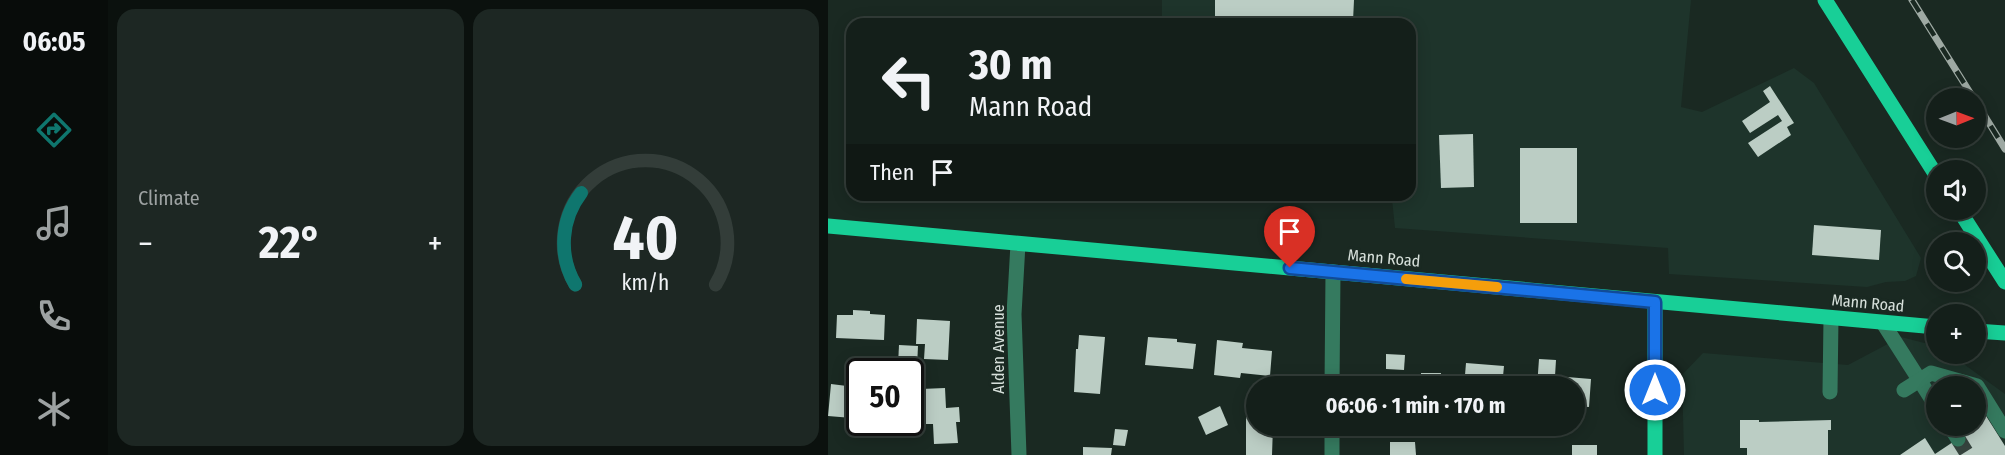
<!DOCTYPE html>
<html lang="en">
<head>
<meta charset="utf-8">
<style>
  body { margin:0; font-family:"Fira Sans Condensed",sans-serif; background:#1d2723; color:#f1f3f6; height:100vh; display:flex; flex-direction:column; font-size:22px; white-space:nowrap }
  * { box-sizing:border-box; margin:0 }
  p { font-size:20px; color:#9da2a2 }
  .icon { flex:none; width:33px; height:33px; fill:none; stroke:currentColor; stroke-width:2; stroke-linecap:round; stroke-linejoin:round }
  .map { position:relative; flex:1; overflow:hidden }
  .drawer { display:flex; flex-direction:column; gap:9px; padding:9px; background:#0b110e; width:720px }
  .drawer>* { flex:none }
  .guide { position:absolute; left:18px; top:18px; width:570px; height:183px; border-radius:18px; box-shadow:0 3px 15px #0003,0 0 0 2px #333d39; background:#141f1a; color:#f1f3f6; overflow:hidden }
  .needle { width:39px; rotate:89deg }
  .fabs { position:absolute; left:1098px; top:88px; display:grid; gap:12px }
  .fabs a { display:grid; place-items:center; width:60px; height:60px; border-radius:50%; background:#141f1a; box-shadow:0 3px 15px #0003,0 0 0 2px #333d39; font-size:30px }
  .speed { position:absolute; left:18px; top:358px; display:flex; gap:12px; font-size:30px; font-weight:700; text-align:center }
  .speed>* { display:grid; place-content:center; width:78px; height:78px; border-radius:50%; background:#141f1a; box-shadow:0 3px 15px #0003,0 0 0 2px #333d39; line-height:1 }
  .speed .limit { border:3px solid #111; border-radius:9px; background:#fff; color:#111 }
  .pin { position:absolute; display:grid; place-items:center; width:51px; height:51px; color:#fff; margin:-62px -26px; border-radius:50% 50% 50% 0; rotate:-45deg; box-shadow:0 0 6px #0007 }
  .pin .icon { rotate:45deg }
  .me { position:absolute; width:66px; margin:-33px; rotate:0deg; stroke-linejoin:round; filter:drop-shadow(0 0 4px #0008) }
  .turn { display:flex; align-items:center; gap:21px; height:126px; padding:0 24px; font-size:27px }
  .turn .icon { width:78px; height:78px; stroke-width:2.5 }
  .turn b { display:block; font-size:42px; line-height:51px }
  .then { display:flex; align-items:center; height:57px; padding:0 24px; background:#0003; gap:12px; font-size:22px }
  .big { font-size:45px; font-weight:700; line-height:1.1 }
  .drawer .card { flex:1; display:flex; flex-direction:column; justify-content:center; gap:9px; min-width:0; padding:0 21px; border-radius:18px; background:#1d2723 }
  .drawer .dial { align-items:center; gap:0 }
  .dial svg { height:156px; overflow:visible; fill:none; stroke:#333d39; stroke-width:7; stroke-linecap:round; text-anchor:middle }
  .dial text { fill:#f1f3f6; stroke:none }
  .heat { display:flex; justify-content:space-between; align-items:center; font-size:33px; direction:ltr }
  .drawer .tiles { flex:1; display:grid; gap:9px; grid-template-columns:repeat(2,1fr) }
  .trip { position:absolute; left:418px; top:376px; width:339px; height:60px; border-radius:30px; background:#141f1a; box-shadow:0 3px 15px #0003,0 0 0 2px #333d39; font-weight:700; line-height:60px; text-align:center }
  main { display:flex; flex:1; min-height:0 }
  .menu { display:flex; flex-direction:column; width:108px; justify-content:space-around; align-items:center; background:#080c0a; color:#9da2a2 }
  .menu .icon { width:42px; height:42px }
  .menu .selected { color:#0f766e }
  .menu b { font-size:27px; color:#f1f3f6 }
  .map>svg:first-child { display:block }
</style>
</head>
<body>
<main>
<nav class="menu">
<b>06:05</b>
<svg class="icon selected" aria-label="directions" viewBox="0 0 24 24"><path d="M12 3l9 9-9 9-9-9zM9 14v-3h6M13 9l2 2-2 2"/></svg>
<svg class="icon" aria-label="music" viewBox="0 0 24 24"><path d="M9 18V5l10-2v13"/><circle cx="6" cy="18" r="3"/><circle cx="16" cy="16" r="3"/></svg>
<svg class="icon" aria-label="phone" viewBox="0 0 24 24"><path d="M5 4h4l2 5-3 2q2 4 5 5l2-3 5 2v4C11 20 4 13 5 4z"/></svg>
<svg class="icon" aria-label="climate" viewBox="0 0 24 24"><path d="M12 3v18M4 7l16 10M4 17L20 7"/></svg>
</nav>
<section class="drawer">
<div class="tiles">
<div class="card"><p>Climate</p>
<div class="heat"><a>−</a><b class="big">22°</b><a>+</a></div>
</div>
<div class="card dial"><svg viewBox="0 0 100 80">
<path d="M14 69A42 42 0 1 1 86 69"/>
<path d="M14 69A42 42 0 0 1 17 22" stroke="#0f766e"/>
<text x="50" y="56" font-size="32" font-weight="700">40</text>
<text x="50" y="72" font-size="11">km/h</text>
</svg></div>
</div>
</section>
<div class="map">
<svg width="1177" height="455" viewBox="0 0 1177 455">
  <rect width="100%" height="100%" fill="#1a2922"/>
  <!-- built -->
  <g fill="#1e342b" fill-rule="evenodd">
    <polygon points="334,0 863,0 853,107 874,112 966,68 986,83 1093,258 1088,276 1077,281 1058,282 1039,287 841,274 840,248 567,228 564,199 338,201 338,195 582,195 582,24 334,24"/>
    <path d="M1073,337L1108,346V354H1122L1177,394V455H856L854,375L875,353L1020,365ZM1108,387H1148V426H1108Z"/>
  </g>
  <!-- building -->
  <g fill="#bbcdc4">
    <polygon points="387,0 526,0 525,21 529,24 387,24"/>
    <polygon points="942,86 966,123 959,127 963,135 930,157 920,143 954,121 950,115 922,133 914,121 942,102 935,91"/>
    <polygon points="645,134 646,187 613,188 611,135"/>
    <rect x="692" y="148" width="57" height="75"/>
    <polygon points="986,225 1053,230 1051,260 984,255"/>
    <polygon points="25,310 42,311 42,314 57,315 56,340 8,338 9,315 25,315"/>
    <polygon points="89,319 122,321 120,360 96,359 97,344 88,344"/>
    <polygon points="251,335 277,337 272,394 246,392 248,349 250,349"/>
    <polygon points="320,337 349,339 349,342 368,344 365,369 317,365"/>
    <polygon points="389,340 415,343 414,348 444,351 442,376 413,373 412,378 386,375"/>
    <polygon points="71,345 90,346 89,367 70,365"/>
    <polygon points="558,354 577,355 576,370 558,369"/>
    <polygon points="711,359 728,360 727,376 763,379 761,407 747,406 747,387 709,387"/>
    <polygon points="638,363 676,366 674,387 636,387"/>
    <rect x="593" y="373" width="20" height="14"/>
    <polygon points="3,384 27,387 24,418 0,416"/>
    <polygon points="117,388 118,408 131,407 132,422 128,422 130,443 106,444 105,424 97,424 93,389"/>
    <polygon points="1148,400 1177,446 1177,455 1072,455 1097,438 1107,454 1140,432 1136,426 1148,426"/>
    <polygon points="392,406 400,425 378,435 370,417"/>
    <polygon points="418,415 429,415 429,426 445,426 444,455 418,455"/>
    <polygon points="912,420 931,420 931,422 1003,420 1003,430 1000,430 1000,455 919,455 919,448 912,448"/>
    <polygon points="287,429 300,430 297,446 285,445"/>
    <polygon points="562,442 587,442 588,455 562,455"/>
    <rect x="744" y="445" width="25" height="10"/>
    <polygon points="255,447 284,448 283,455 255,455"/>
  </g>
  <g fill="none" stroke-linecap="round" stroke-linejoin="round">
    <!-- minor-tunnel -->
    <polyline stroke="#36443e" stroke-width="15" stroke-dasharray="15 8" stroke-linecap="butt" points="1130,439 1140,455"/>
    <!-- minor -->
    <g stroke="#357a5f" stroke-width="15">
      <polyline points="190,244 186,314 191,455"/>
      <polyline points="1055,323 1108,406"/>
      <polyline points="504,387 505,272"/>
      <polyline points="1076,390 1103,373 1149,386 1177,431"/>
      <polyline points="1002,392 1003,318"/>
      <polyline points="1122,426 1130,439"/>
      <polyline points="504,455 504,426"/>
    </g>
    <!-- major -->
    <g stroke="#18cf97" stroke-width="15">
      <polyline points="997,0 1108,175"/>
      <polyline points="1131,210 1177,282"/>
      <polyline points="0,226 1108,327"/>
      <polyline points="1148,331 1177,333"/>
      <polyline points="827,455 827,302"/>
    </g>
    <defs>
      <g id="rail">
        <polyline points="1084,0 1146,99"/>
        <polyline points="1148,102 1177,149"/>
      </g>
    </defs>
    <!-- rail casing -->
    <use href="#rail" stroke="#9ea9a3" stroke-width="7"/>
    <!-- rail -->
    <use href="#rail" stroke="#1a2922" stroke-width="4.5" stroke-dasharray="14" stroke-linecap="butt"/>
  </g>
  <g fill="none" stroke-linecap="round" stroke-linejoin="round">
    <defs>
      <polyline id="route" points="462,268 827,302 827,390"/>
    </defs>
    <!-- route casing -->
    <use href="#route" stroke="#114b97" stroke-width="15"/>
    <!-- route -->
    <use href="#route" stroke="#1a73e8" stroke-width="10"/>
    <!-- slow -->
    <polyline stroke="#f59e0b" stroke-width="10" points="578,279 669,287"/>
  </g>
  <g text-anchor="middle" dominant-baseline="central" stroke-width="6" stroke-linejoin="round" paint-order="stroke">
    <!-- street labels -->
    <g font-size="16" fill="#d7e0db" stroke="#1a2922">
      <text transform="translate(556 258) rotate(5)">Mann Road</text>
      <text transform="translate(1040 303) rotate(5)">Mann Road</text>
      <text transform="translate(170 349) rotate(-90)">Alden Avenue</text>
    </g>
  </g>
</svg>
<div class="fabs">
<a><svg class="needle" viewBox="-14 -14 28 28"><path d="M0-13l5 13h-10z" fill="#e53935"/><path d="M0 13l5-13h-10z" fill="#9da2a2"/></svg></a>
<a><svg class="icon" aria-label="sound" viewBox="0 0 24 24"><path d="M4 9h4l5-4v14l-5-4H4zM17 9q2 3 0 6"/></svg></a>
<a><svg class="icon" aria-label="search" viewBox="0 0 24 24"><circle cx="10" cy="10" r="6"/><path d="M15 15l6 6"/></svg></a>
<a>+</a>
<a>−</a>
</div>
<div class="speed"><div class="limit">50</div></div>
<div class="pin" style="left:462px;top:268px;background:#d93025"><svg class="icon" aria-label="arrive" viewBox="0 0 24 24"><path d="M6 21V4h12l-3 4 3 4H6"/></svg></div>
<svg class="me" style="left:827px;top:390px" viewBox="-20 -20 40 40"><circle r="17" fill="#1a73e8" stroke="#fff" stroke-width="3"/><path d="M0-11L8 9 0 5-8 9z" fill="#fff"/></svg>
<div class="trip">06:06 · 1 min · 170 m</div>
<div class="guide">
<div class="turn"><svg class="icon" aria-label="left" viewBox="0 0 24 24"><path d="M17 20v-9H6M10 6l-5 5 5 5"/></svg><div><b>30 m</b>Mann Road</div></div>
<div class="then">Then<svg class="icon" aria-label="arrive" viewBox="0 0 24 24"><path d="M6 21V4h12l-3 4 3 4H6"/></svg></div>
</div>
</div>
</main>
</body>
</html>
